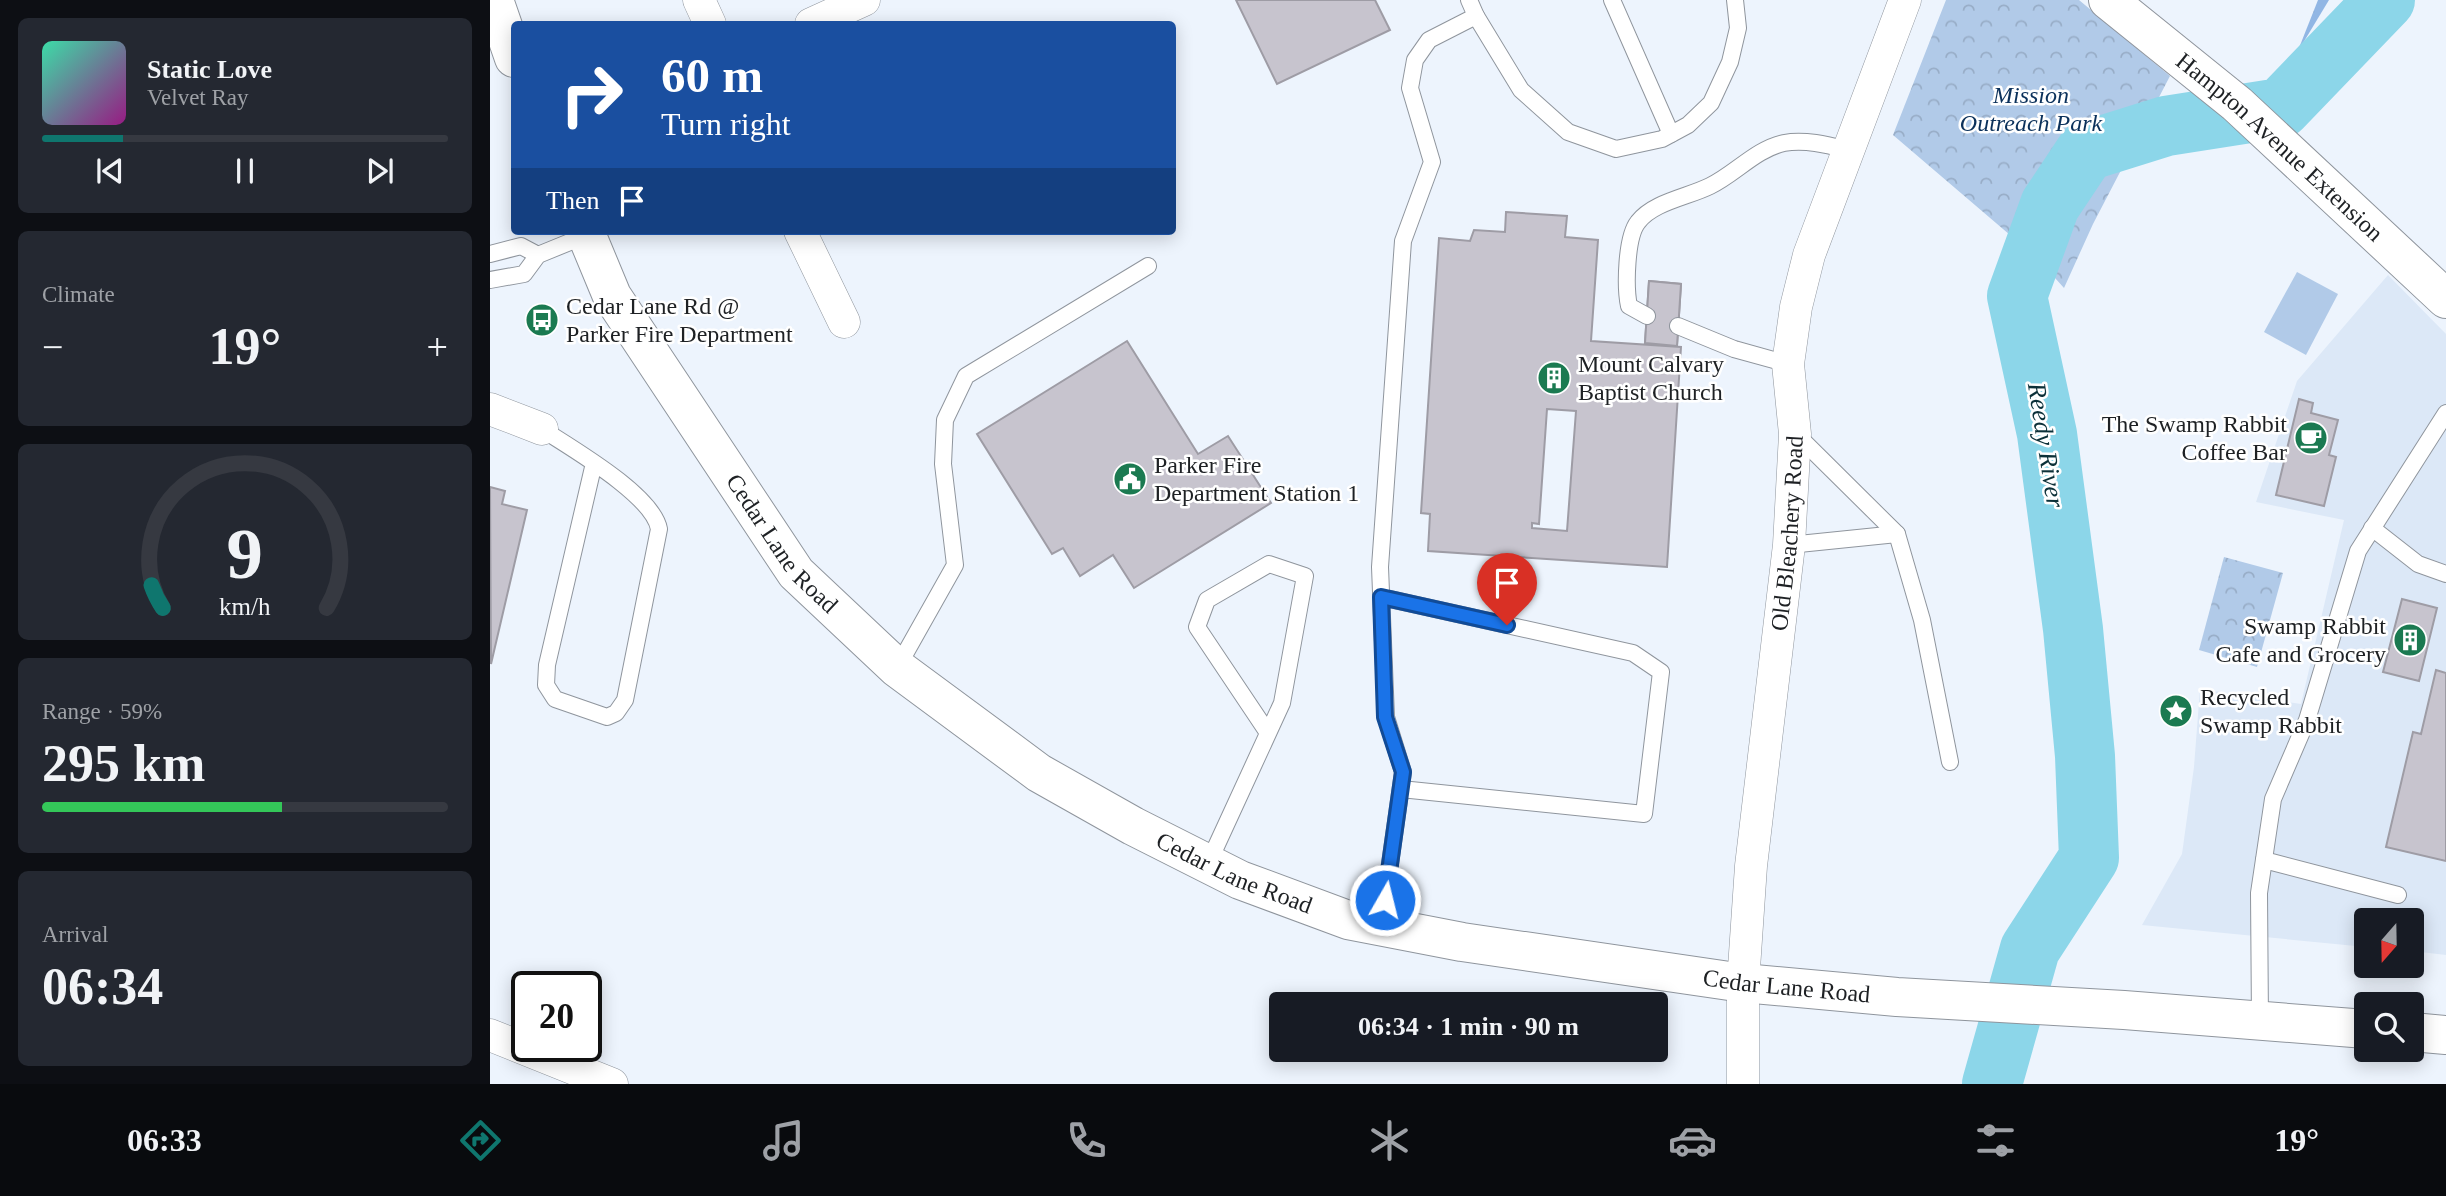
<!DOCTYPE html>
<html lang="en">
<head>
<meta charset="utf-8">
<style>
  body { margin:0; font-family:Georgia,serif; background:#242831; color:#f1f3f6; height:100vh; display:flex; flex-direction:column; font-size:26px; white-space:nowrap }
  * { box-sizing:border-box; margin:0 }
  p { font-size:23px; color:#9ea1a6 }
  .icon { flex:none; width:38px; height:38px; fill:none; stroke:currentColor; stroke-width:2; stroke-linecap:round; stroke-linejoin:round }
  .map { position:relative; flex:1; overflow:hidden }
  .sheet { display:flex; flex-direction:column; gap:18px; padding:18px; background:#0d0f14; width:490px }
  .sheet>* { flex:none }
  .top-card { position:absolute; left:21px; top:21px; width:665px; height:214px; border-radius:7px; box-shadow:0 4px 18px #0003; background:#1a4fa0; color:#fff; overflow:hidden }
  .needle { width:46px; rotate:200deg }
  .controls { position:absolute; left:1864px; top:908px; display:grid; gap:14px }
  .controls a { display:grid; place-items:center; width:70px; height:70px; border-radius:7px; background:#171b24; box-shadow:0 4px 18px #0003; font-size:35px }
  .speed { position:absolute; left:21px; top:971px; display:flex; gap:14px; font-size:35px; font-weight:700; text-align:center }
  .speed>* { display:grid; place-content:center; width:91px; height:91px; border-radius:50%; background:#171b24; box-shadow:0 4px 18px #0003; line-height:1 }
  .speed .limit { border:4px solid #111; border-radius:10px; background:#fff; color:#111 }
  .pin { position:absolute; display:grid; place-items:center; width:60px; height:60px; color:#fff; margin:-72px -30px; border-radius:50% 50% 50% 0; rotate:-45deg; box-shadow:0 0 7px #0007 }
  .pin .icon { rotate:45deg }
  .me { position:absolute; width:77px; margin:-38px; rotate:8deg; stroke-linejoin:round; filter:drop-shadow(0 0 5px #0008) }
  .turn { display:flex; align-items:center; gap:24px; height:147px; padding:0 35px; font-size:32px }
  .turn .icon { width:91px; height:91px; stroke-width:2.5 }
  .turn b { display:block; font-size:49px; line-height:60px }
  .then { display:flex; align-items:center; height:66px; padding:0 35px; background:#0003; gap:14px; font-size:26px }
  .big { font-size:52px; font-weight:800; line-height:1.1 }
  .sheet .card { flex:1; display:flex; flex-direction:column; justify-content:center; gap:10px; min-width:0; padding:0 24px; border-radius:10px; background:#242831 }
  .sheet .dial { align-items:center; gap:0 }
  .dial svg { height:182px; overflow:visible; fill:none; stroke:#363941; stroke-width:7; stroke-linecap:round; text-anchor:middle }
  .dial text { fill:#f1f3f6; stroke:none }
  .song { display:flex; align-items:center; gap:21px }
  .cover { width:84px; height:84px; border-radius:10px; background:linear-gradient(135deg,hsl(160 70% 55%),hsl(310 70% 35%)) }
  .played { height:7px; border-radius:4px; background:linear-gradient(90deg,#0f766e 20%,#363941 20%) }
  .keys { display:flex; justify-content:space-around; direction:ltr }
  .heat { display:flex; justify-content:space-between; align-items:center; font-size:38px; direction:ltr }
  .charge { height:10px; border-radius:5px; background:linear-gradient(90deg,#34c759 59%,#363941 0) }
  .trip { position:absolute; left:779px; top:992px; width:399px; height:70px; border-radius:7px; background:#171b24; box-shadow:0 4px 18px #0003; font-weight:800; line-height:70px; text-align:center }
  .menu { display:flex; height:112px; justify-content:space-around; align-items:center; background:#090b0e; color:#9ea1a6 }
  .menu .icon { width:49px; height:49px }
  .menu .current { color:#0f766e }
  .menu b { font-size:32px; color:#f1f3f6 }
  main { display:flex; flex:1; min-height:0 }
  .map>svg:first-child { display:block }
</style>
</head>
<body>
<main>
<section class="sheet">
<div class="card">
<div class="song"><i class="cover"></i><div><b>Static Love</b><p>Velvet Ray</p></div></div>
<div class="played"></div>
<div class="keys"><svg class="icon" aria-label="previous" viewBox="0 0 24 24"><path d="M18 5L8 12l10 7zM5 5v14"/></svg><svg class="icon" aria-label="pause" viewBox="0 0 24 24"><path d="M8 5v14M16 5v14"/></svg><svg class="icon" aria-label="next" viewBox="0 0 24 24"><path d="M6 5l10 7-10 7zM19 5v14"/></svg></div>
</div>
<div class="card"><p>Climate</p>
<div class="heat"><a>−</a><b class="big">19°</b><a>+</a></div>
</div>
<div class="card dial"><svg viewBox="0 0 100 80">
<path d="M14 69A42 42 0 1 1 86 69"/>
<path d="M14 69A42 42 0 0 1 9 59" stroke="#0f766e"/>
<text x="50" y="56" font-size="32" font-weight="700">9</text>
<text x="50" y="72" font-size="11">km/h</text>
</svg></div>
<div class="card"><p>Range · 59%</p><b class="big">295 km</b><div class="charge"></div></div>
<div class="card"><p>Arrival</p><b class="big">06:34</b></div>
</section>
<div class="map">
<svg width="1956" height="1084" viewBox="0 0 1956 1084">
  <defs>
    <pattern id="forest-firs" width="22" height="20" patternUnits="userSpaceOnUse" patternTransform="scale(1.75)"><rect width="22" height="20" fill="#91b6e4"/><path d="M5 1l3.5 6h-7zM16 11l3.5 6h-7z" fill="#7d9cc3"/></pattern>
    <pattern id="park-crowns" width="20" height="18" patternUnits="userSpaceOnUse" patternTransform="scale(1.75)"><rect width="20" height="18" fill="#b1cae8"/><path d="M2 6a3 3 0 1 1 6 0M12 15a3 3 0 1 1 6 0" fill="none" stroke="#98adc7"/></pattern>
  </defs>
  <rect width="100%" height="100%" fill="#edf4fd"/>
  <!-- built -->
  <polygon fill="#dce8f7" points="1898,275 1956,334 1956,955 1922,951 1922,920 1876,920 1876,947 1652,925 1692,854 1704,767 1710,689 1811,704 1854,520 1766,502 1807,381"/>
  <!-- forest -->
  <polygon fill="url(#forest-firs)" points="1828,0 1839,0 1807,53"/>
  <!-- park -->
  <g fill="url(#park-crowns)">
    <polygon points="1456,0 1589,0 1680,76 1603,224 1574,288 1548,259 1403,135"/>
    <polygon points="1734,557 1793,573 1767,667 1709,650"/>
  </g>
  <!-- garden -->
  <polygon fill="#b1cae8" points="1807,272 1848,294 1816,355 1774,332"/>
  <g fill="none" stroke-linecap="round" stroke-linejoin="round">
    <!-- river -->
    <polyline stroke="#8cd6e9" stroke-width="60" points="1502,1084 1540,949 1599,858 1595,756 1583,629 1557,434 1527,296 1560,205 1596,151 1676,126 1791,108 1895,0"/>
  </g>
  <!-- building -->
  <g fill="#c7c4ce" stroke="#9e9ca5" stroke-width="2" fill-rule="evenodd">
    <polygon points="746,0 885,0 900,30 787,84"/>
    <path d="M1016,212L1077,216L1075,237L1108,240L1101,341L1191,347L1177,567L938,551L940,514L931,513L949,238L980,241L984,230L1015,232ZM1057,409L1086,411L1077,531L1042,528V523L1049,524Z"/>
    <polygon points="1159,281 1191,284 1187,346 1155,343"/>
    <polygon points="1159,281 1191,284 1187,346 1155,343"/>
    <polygon points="637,341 708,454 738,436 781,503 644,588 623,555 590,576 573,548 562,554 487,434"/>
    <polygon points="1809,399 1823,403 1821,413 1848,420 1839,455 1846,457 1834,506 1786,495"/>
    <polygon points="0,487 15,491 12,504 37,510 1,664"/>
    <polygon points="1912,599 1947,608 1929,681 1893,672"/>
    <polygon points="1946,670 1956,673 1956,861 1896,847 1923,732 1931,734"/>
  </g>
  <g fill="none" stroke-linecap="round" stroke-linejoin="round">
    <defs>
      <g id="lane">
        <polyline points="1122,0 1181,134"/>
        <polyline points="986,16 1031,90 1078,132 1126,149 1172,139 1198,125 1221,103 1240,62 1248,28 1245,0"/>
        <polyline points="0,254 31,246 48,255"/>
        <polyline points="0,280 34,274 48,255 97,235"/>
        <path d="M1157,316L1139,306C1135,287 1136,237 1148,222C1163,202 1198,197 1220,186C1245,174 1266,149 1294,143C1315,139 1338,145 1358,150"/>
        <polyline points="1188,326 1244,349 1298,364"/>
        <path d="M52,429C81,448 163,495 169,529L135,700L126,713L117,717L65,699L56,685L57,665L104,463"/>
        <polyline points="1307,435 1407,534 1432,620 1460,762"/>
        <polyline points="1882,528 1928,564 1956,574"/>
        <polyline points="1299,545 1407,534"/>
        <polyline points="891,597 1143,653 1171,672 1154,814 911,789"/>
        <polyline points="407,668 465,565 453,464 455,420 476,376 658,266"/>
        <polyline points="1774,860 1908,895"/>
        <polyline points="718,864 792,703 815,576 779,564 717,600 707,627 778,733"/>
        <polyline points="891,927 913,772 896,717 890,567 913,241 942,162 920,88 925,60 939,40 986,16 979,0"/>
        <polyline points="1770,1021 1769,893 1783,799 1817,720 1868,551 1956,413"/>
      </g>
      <g id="street">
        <polyline points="209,0 220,24"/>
        <polyline points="321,24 374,0"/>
        <polyline points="310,231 354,322"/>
        <polyline points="0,409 52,429"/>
        <polyline points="0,1035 122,1084"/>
        <path id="s1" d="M1253,1084V983L1261,866L1299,545L1305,434L1298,364L1306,307L1319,255L1415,0"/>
      </g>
      <g id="secondary">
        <polyline points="4,0 24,58"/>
        <path id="s2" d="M1618,0L1747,104L1956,299"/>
        <path id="s3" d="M95,231L122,296L306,573L407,668L549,773L643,826L750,880L858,920L972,942L1253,983L1407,997L1634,1010L1876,1029"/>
        <polyline points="1922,1032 1956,1035"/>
      </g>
    </defs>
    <!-- lane casing -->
    <use href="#lane" stroke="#8f959d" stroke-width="18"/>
    <!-- street casing -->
    <use href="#street" stroke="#8f959d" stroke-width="33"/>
    <!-- secondary casing -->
    <use href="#secondary" stroke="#8f959d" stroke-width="40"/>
    <!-- lane -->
    <use href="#lane" stroke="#fff" stroke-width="16"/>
    <!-- street -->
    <use href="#street" stroke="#fff" stroke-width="32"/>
    <!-- secondary -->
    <use href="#secondary" stroke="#fff" stroke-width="38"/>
  </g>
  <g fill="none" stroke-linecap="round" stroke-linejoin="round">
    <defs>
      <polyline id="route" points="895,900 913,772 895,717 891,597 1017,625"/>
    </defs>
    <!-- route casing -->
    <use href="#route" stroke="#114b97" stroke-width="18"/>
    <!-- route -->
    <use href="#route" stroke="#1a73e8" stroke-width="12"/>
  </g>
  <!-- icons -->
  <defs>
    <symbol id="bus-disc" viewBox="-11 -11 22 22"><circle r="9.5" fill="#1b7a51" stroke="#fff"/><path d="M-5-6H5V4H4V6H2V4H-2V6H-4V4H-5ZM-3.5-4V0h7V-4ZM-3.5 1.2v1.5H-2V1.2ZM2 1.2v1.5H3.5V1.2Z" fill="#fff"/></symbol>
    <symbol id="building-disc" viewBox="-11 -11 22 22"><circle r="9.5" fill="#1b7a51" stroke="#fff"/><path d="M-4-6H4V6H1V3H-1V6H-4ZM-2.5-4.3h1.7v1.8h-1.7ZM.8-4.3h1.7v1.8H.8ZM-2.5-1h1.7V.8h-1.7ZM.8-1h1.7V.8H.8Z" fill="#fff"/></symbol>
    <symbol id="cafe-disc" viewBox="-11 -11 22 22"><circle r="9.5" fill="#1b7a51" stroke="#fff"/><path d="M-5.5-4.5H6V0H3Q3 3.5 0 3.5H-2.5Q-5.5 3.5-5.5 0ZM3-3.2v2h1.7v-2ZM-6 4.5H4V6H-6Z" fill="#fff"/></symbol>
    <symbol id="civic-disc" viewBox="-11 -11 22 22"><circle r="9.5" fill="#1b7a51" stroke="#fff"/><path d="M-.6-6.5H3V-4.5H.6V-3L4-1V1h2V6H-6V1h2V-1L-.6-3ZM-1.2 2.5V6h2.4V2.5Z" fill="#fff"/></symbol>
    <symbol id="sight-disc" viewBox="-11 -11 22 22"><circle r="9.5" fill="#1b7a51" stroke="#fff"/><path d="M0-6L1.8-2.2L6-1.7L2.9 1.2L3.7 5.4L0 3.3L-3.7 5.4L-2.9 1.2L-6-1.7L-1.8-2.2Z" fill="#fff"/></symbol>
  </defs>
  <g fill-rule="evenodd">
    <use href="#bus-disc" x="33" y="301" width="38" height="38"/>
    <use href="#building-disc" x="1045" y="359" width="38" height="38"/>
    <use href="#cafe-disc" x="1802" y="419" width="38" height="38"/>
    <use href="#civic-disc" x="621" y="460" width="38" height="38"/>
    <use href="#building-disc" x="1901" y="621" width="38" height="38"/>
    <use href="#sight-disc" x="1667" y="692" width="38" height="38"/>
  </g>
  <g text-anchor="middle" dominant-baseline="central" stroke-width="5" stroke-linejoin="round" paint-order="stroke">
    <!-- park labels -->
    <g font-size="24" font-style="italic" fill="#0b315b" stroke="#fff">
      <text x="1541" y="95">Mission<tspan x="1541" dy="28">Outreach Park</tspan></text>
    </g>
    <!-- street labels -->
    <g font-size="24" fill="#1e2124" stroke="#fff">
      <text stroke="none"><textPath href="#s2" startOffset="226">Hampton Avenue Extension</textPath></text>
      <text stroke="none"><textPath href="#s1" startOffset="553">Old Bleachery Road</textPath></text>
      <text stroke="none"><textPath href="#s3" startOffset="371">Cedar Lane Road</textPath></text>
      <text stroke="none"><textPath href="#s3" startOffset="938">Cedar Lane Road</textPath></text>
      <text stroke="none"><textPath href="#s3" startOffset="1505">Cedar Lane Road</textPath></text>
    </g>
    <!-- poi labels -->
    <g font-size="24" fill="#1e2124" stroke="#fff" text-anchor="start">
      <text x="76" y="306">Cedar Lane Rd @<tspan x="76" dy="28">Parker Fire Department</tspan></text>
      <text x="1088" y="364">Mount Calvary<tspan x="1088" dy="28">Baptist Church</tspan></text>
      <text x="1797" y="424" text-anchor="end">The Swamp Rabbit<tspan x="1797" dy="28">Coffee Bar</tspan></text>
      <text x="664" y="465">Parker Fire<tspan x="664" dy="28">Department Station 1</tspan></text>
      <text x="1896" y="626" text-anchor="end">Swamp Rabbit<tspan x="1896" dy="28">Cafe and Grocery</tspan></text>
      <text x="1710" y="697">Recycled<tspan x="1710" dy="28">Swamp Rabbit</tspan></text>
    </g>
    <!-- water labels -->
    <g font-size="26" font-style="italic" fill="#0c3139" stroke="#fff">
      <text transform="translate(1556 445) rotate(81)">Reedy River</text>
    </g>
  </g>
</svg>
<div class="controls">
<a><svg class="needle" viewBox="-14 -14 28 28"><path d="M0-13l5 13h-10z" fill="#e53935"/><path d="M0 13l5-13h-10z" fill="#9ea1a6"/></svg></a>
<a><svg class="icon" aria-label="search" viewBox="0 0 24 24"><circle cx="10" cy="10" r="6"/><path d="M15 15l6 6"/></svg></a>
</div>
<div class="speed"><div class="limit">20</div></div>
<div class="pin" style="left:1017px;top:625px;background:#d93025"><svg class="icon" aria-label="arrive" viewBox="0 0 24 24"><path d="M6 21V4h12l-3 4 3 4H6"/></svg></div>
<svg class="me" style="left:895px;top:900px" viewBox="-20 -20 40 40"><circle r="17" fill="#1a73e8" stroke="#fff" stroke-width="3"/><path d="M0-11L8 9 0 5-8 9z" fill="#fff"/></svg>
<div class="trip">06:34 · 1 min · 90 m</div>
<div class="top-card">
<div class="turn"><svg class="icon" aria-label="right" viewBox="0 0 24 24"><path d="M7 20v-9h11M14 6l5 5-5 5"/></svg><div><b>60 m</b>Turn right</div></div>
<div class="then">Then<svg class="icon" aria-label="arrive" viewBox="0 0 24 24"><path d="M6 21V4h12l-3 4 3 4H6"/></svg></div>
</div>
</div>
</main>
<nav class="menu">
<b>06:33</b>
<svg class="icon current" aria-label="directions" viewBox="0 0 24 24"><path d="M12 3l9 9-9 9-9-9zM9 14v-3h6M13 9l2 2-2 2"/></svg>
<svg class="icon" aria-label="music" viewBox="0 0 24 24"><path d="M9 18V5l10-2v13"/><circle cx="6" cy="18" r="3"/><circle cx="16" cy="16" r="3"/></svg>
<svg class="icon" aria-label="phone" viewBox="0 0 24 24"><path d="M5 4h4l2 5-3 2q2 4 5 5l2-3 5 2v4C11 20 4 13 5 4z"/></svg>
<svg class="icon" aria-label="climate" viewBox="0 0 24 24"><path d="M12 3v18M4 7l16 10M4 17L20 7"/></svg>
<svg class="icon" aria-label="car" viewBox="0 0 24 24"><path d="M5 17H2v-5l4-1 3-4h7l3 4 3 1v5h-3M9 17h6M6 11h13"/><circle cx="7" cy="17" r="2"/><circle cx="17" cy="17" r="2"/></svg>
<svg class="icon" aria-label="filters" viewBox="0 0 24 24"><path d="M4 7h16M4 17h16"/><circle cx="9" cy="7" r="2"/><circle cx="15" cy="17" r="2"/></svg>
<b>19°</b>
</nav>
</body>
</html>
